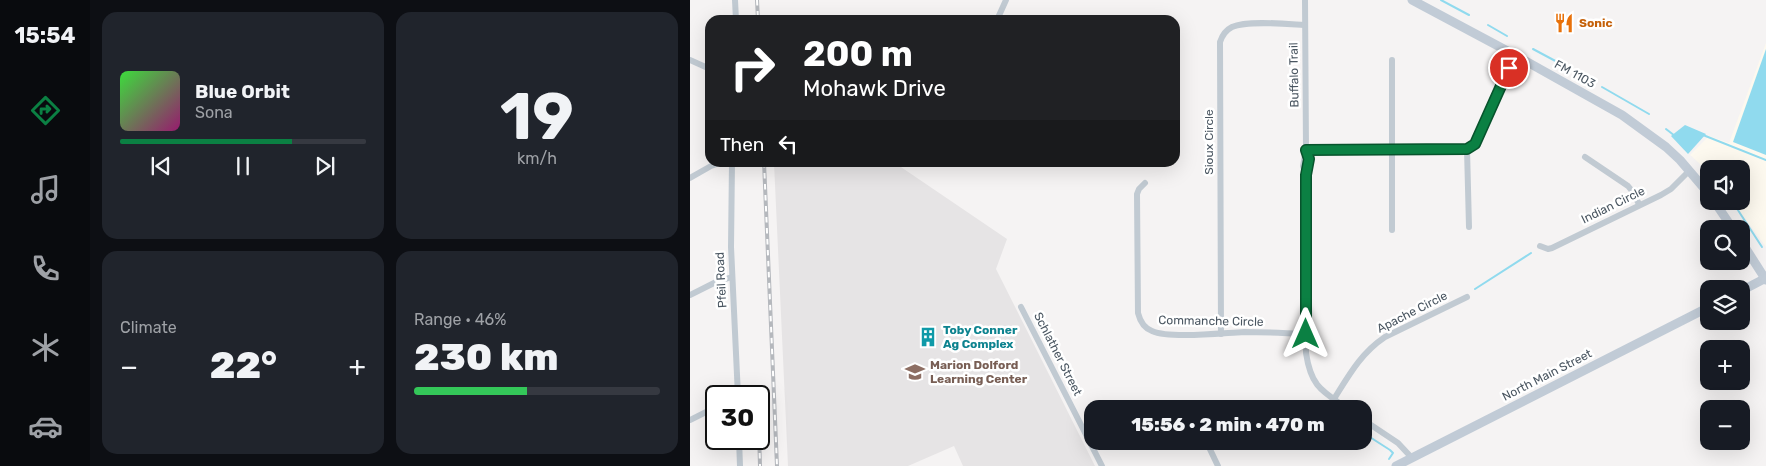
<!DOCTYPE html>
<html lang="en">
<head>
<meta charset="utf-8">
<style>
  body { margin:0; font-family:Rubik,sans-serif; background:#20242c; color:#f1f3f6; height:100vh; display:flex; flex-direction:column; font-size:19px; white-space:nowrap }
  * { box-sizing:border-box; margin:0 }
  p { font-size:16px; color:#9ea1a6 }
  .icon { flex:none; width:28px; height:28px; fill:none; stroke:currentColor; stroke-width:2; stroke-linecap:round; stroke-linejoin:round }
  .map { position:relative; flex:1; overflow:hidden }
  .sheet { display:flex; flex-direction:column; gap:12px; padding:12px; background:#0d0f14; width:600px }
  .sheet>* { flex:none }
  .hud { position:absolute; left:15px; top:15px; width:475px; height:152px; border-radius:15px; box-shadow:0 5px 20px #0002; background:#202124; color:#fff; overflow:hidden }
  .tools { position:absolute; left:1010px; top:160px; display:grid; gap:10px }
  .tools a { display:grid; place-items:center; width:50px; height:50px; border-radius:10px; background:#171b24; box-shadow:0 5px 20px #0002; font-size:25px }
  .speed { position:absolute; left:15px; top:385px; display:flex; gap:10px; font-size:25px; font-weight:700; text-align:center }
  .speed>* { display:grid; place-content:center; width:65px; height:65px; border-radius:50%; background:#171b24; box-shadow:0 5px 20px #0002; line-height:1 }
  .speed .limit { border:2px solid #111; border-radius:8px; background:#fff; color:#111 }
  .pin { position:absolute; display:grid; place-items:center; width:42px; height:42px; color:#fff; margin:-21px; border:2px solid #fff; border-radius:50%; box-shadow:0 1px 5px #0007 }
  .me { position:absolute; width:55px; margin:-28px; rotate:0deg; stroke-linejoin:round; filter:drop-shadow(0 0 4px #0008) }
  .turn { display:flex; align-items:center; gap:18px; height:105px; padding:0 15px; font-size:22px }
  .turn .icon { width:65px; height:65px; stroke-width:2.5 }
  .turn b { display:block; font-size:35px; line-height:42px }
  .then { display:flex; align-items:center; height:48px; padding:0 15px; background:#0003; gap:10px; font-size:19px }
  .big { font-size:38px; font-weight:800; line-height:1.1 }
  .sheet .widget { flex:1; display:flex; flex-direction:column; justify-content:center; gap:8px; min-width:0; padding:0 18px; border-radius:15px; background:#20242c }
  .sheet .dial { align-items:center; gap:0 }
  .dial b { font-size:65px; line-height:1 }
  .song { display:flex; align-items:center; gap:15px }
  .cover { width:60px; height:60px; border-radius:8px; background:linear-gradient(135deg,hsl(120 70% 55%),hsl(320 70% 35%)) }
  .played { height:5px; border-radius:2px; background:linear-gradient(90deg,#0b8043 70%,#363941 70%) }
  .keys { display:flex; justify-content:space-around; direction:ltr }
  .heat { display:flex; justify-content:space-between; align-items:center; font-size:28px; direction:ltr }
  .charge { height:8px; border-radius:4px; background:linear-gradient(90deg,#34c759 46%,#363941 0) }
  .sheet .tiles { flex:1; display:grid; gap:12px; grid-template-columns:repeat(2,1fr) }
  .trip { position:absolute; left:394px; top:400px; width:288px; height:50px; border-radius:15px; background:#171b24; box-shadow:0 5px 20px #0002; font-weight:800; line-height:50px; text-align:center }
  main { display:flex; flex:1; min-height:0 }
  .dock { display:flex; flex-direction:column; width:90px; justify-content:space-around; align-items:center; background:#090b0e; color:#9ea1a6 }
  .dock .icon { width:35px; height:35px }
  .dock .on { color:#0b8043 }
  .dock b { font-size:22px; color:#f1f3f6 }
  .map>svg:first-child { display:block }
</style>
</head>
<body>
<main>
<nav class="dock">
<b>15:54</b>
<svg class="icon on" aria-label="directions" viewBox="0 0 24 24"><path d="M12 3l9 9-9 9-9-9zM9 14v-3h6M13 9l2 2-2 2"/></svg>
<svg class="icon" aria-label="music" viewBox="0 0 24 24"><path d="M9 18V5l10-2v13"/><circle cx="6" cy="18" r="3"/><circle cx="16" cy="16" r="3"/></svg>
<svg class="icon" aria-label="phone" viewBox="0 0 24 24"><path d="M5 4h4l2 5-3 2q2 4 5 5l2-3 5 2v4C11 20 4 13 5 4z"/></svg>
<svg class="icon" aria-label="climate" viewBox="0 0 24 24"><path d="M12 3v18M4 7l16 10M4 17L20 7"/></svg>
<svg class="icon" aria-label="car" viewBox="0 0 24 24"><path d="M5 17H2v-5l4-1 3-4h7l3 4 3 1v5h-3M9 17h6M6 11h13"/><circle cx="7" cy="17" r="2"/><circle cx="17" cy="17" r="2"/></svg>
</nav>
<section class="sheet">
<div class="tiles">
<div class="widget">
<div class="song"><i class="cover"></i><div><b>Blue Orbit</b><p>Sona</p></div></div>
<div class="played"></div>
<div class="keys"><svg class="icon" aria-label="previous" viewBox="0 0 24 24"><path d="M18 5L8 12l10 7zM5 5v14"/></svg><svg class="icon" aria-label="pause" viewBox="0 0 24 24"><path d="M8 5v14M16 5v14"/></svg><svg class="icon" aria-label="next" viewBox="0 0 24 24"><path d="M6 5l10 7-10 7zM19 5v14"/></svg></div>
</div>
<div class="widget dial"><b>19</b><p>km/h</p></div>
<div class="widget"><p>Climate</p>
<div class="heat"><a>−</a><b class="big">22°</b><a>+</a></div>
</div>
<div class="widget"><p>Range · 46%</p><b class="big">230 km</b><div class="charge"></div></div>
</div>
</section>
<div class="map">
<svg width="1076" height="466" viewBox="0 0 1076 466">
  <rect width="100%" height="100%" fill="#f5f3f3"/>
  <!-- commercial -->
  <polygon fill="#fdf9ef" points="1076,43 1076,247 1042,201 1051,201 1051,169 1019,169 1019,172 1000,155 1019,136 1039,143"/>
  <!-- education -->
  <polygon fill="#e6e4e5" points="84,163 205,163 317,239 306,269 405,466 273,466 264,446 218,466 98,466"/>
  <!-- water -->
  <g fill="#90daee">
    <polygon points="1076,49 1076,155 1043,142"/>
    <polygon points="995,125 1016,134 998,154 981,136"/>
  </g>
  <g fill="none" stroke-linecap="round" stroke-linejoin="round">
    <!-- stream -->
    <g stroke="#90daee" stroke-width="2">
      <polyline points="751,0 779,15"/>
      <polyline points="798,25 817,36"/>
      <polyline points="843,49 899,79"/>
      <polyline points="912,87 959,114"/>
      <polyline points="976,129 985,136"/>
      <polyline points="1013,135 1076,160"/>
      <polyline points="1042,201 1072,247"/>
      <polyline points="785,289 841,253"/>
      <polyline points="636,407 638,409"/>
      <polyline points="672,432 700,450 703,453 699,459"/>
    </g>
    <!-- street -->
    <g stroke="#c1cad2" stroke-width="6">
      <polyline points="45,0 46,20"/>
      <path d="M615,0L616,150L613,166L616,175V353C621,387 632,391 658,409"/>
      <polyline points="307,20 316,0"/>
      <polyline points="0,60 20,69"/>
      <polyline points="702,60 702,230"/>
      <polyline points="777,149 779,227"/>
      <polyline points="616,150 777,149 785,144 825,55"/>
      <polyline points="895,157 938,186 942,191 949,204"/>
      <polyline points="42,162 41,247 48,396"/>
      <polyline points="616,175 619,166 616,151"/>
      <polyline points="0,178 21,166 32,162"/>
      <path d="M455,183L449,189L447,194L448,313C450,321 454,328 462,331C480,339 532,333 554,332C575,332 596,333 616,334"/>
      <polyline points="850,246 858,249 862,248 971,195 981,189 999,171"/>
      <polyline points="0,295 26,282 42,277"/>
      <polyline points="331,307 412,466"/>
      <path d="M531,334L530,42C532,36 536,30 542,27C557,20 597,24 614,25"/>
      <path d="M644,399C659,375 671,353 695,337L777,297"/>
      <polyline points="672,419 708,443 722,458"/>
      <polyline points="0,420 26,407"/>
      <polyline points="49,439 50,466"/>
      <polyline points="516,441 528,466"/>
    </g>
    <!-- secondary -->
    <g stroke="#c1cbd6" stroke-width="9">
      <polyline points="722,0 825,55 932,115 976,147 990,160 1019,194"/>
      <polyline points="1024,201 1043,229"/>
      <polyline points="1051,241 1076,280"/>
      <polyline points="1051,291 1076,278"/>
      <polyline points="706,466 1019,307"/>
    </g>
    <defs>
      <g id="rail">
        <polyline points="67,0 68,20"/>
        <polyline points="74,162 87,466"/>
        <polyline points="69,431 70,466"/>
      </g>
    </defs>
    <!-- rail casing -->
    <use href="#rail" stroke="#b5b8bd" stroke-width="4"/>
    <!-- rail -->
    <use href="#rail" stroke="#fff" stroke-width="2" stroke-dasharray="5.5" stroke-linecap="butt"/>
  </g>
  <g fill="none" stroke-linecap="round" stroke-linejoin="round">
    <defs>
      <polyline id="route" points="616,334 616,175 619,159 616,150 777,149 785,144 819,68"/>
    </defs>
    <!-- route casing -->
    <use href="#route" stroke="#07532c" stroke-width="12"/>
    <!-- route -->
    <use href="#route" stroke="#0b8043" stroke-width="9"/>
  </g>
  <!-- icons -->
  <defs>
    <symbol id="restaurant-bare" viewBox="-9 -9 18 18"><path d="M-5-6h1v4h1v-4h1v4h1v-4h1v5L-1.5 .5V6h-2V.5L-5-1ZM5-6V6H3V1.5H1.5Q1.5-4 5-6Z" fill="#e8710a" stroke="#fff" stroke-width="2.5" paint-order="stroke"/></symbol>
    <symbol id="building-bare" viewBox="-9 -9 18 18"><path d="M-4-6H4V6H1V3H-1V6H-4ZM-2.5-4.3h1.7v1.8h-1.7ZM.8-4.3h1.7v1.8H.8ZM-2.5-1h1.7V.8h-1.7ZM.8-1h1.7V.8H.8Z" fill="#0f9aa8" stroke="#fff" stroke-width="2.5" paint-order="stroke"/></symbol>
    <symbol id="school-bare" viewBox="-9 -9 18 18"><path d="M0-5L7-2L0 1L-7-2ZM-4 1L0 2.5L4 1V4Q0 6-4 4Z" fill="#8d6e63" stroke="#fff" stroke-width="2.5" paint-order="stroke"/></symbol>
  </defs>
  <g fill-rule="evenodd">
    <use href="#restaurant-bare" x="860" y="9" width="28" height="28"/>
    <use href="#building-bare" x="224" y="323" width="28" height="28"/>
    <use href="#school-bare" x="211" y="358" width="28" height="28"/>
  </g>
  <g text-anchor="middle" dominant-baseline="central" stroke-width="5" stroke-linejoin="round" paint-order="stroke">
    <!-- food labels -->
    <g font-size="12" font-weight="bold" fill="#c56008" stroke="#fff" text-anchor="start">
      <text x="889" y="23">Sonic</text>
    </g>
    <!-- street labels -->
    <g font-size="12" fill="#4a5661" stroke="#fff">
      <text transform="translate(885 74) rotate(29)">FM 1103</text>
      <text transform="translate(604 75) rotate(-91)">Buffalo Trail</text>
      <text transform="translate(519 142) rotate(-90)">Sioux Circle</text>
      <text transform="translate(923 205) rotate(-26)">Indian Circle</text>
      <text transform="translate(31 280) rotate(-93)">Pfeil Road</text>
      <text transform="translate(722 312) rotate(-27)">Apache Circle</text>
      <text transform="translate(521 321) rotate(1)">Commanche Circle</text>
      <text transform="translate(368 354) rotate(63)">Schlather Street</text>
      <text transform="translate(857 375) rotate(-27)">North Main Street</text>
    </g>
    <!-- culture labels -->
    <g font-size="12" font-weight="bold" fill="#0d838f" stroke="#fff" text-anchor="start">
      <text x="253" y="330">Toby Conner<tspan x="253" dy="14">Ag Complex</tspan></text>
    </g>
    <!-- education labels -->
    <g font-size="12" font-weight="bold" fill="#785e54" stroke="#fff" text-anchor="start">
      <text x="240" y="365">Marion Dolford<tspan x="240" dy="14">Learning Center</tspan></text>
    </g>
  </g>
</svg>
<div class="tools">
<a><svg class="icon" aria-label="sound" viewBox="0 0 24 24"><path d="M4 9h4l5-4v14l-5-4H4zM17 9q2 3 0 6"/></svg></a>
<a><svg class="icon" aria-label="search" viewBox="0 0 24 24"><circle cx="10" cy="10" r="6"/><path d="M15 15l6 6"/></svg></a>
<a><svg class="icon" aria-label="layers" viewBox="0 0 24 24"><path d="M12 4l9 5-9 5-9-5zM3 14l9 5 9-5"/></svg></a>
<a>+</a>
<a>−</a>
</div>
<div class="speed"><div class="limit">30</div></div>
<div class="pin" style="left:819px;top:68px;background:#d93025"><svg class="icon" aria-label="arrive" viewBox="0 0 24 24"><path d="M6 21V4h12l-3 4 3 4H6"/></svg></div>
<svg class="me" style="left:616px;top:334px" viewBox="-20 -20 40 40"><path d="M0-17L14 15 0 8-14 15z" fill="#0b8043" stroke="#fff" stroke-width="4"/></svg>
<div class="trip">15:56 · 2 min · 470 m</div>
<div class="hud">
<div class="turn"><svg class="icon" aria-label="right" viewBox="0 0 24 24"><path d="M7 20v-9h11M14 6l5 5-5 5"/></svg><div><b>200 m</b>Mohawk Drive</div></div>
<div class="then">Then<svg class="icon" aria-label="left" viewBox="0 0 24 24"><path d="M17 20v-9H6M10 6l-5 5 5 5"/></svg></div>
</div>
</div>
</main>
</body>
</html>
